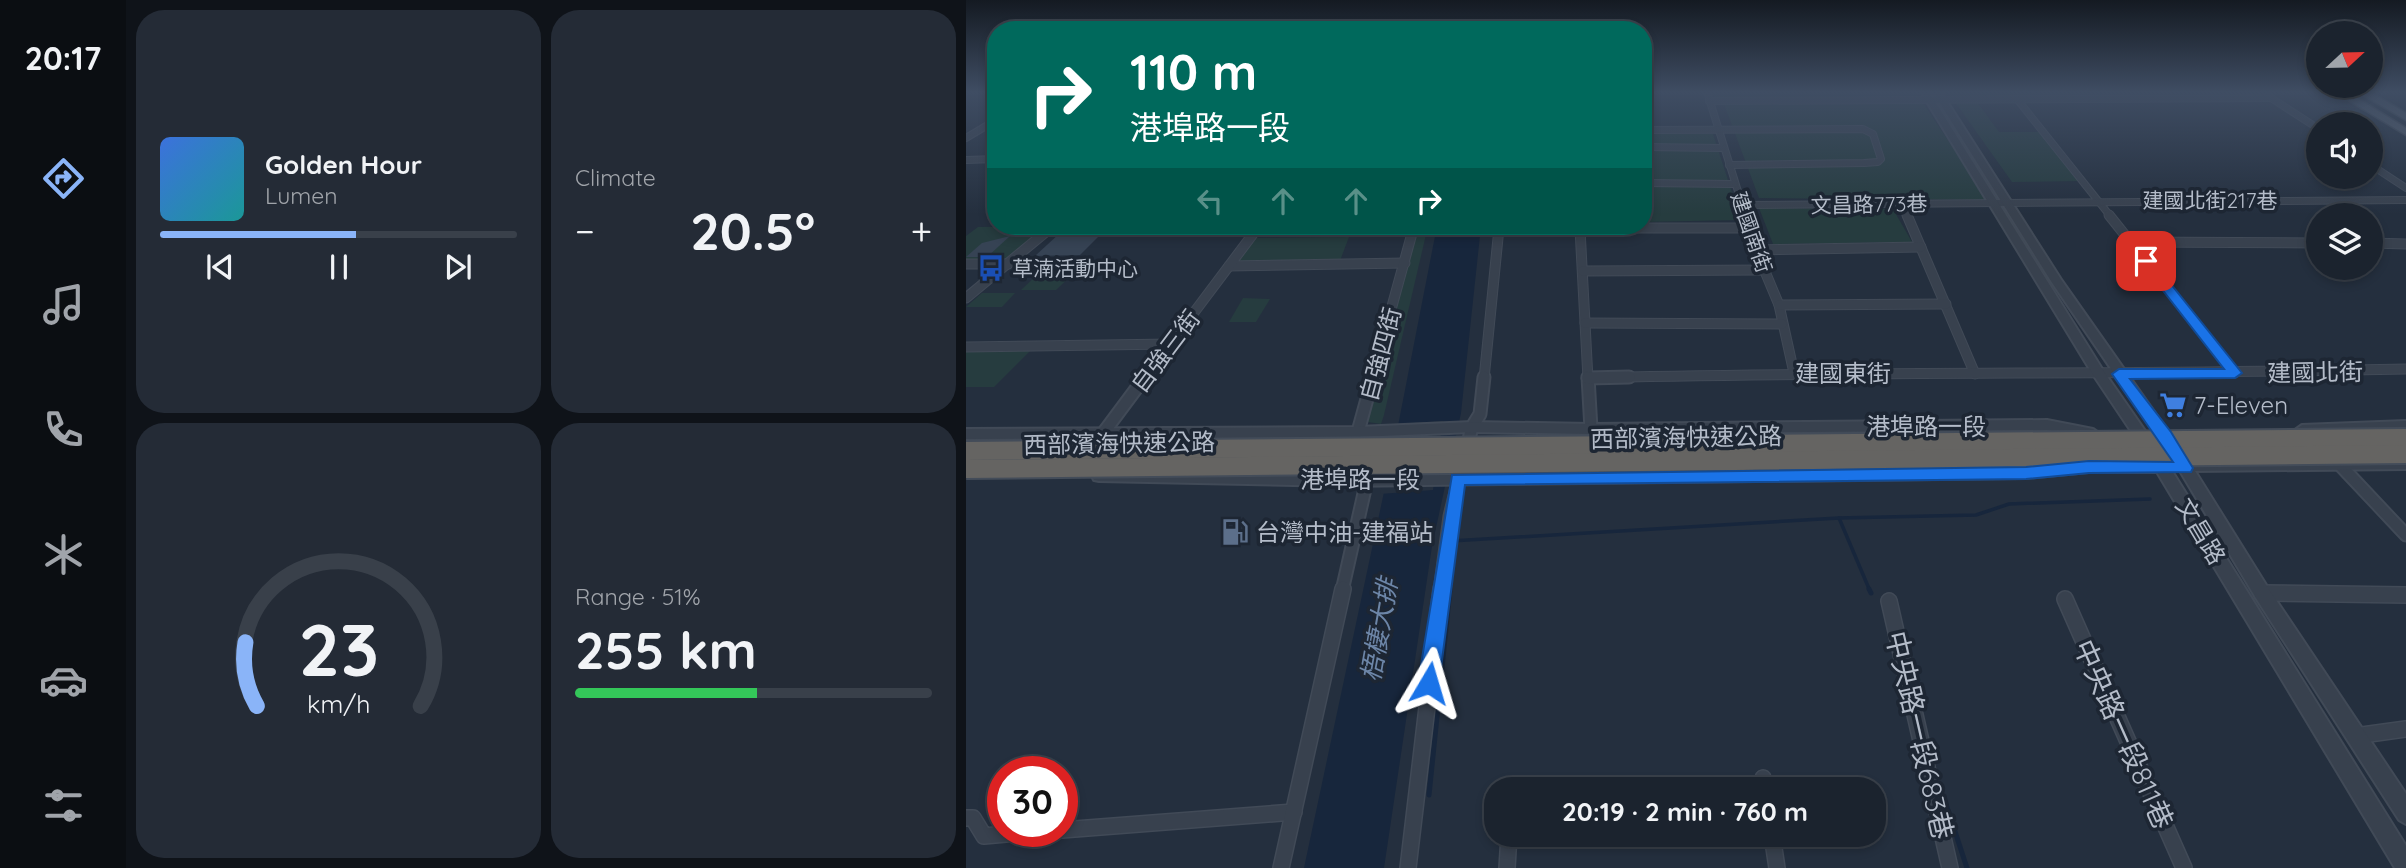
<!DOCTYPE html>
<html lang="en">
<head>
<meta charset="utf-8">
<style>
  body { margin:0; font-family:Quicksand,"Noto Sans TC",sans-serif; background:#242b36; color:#f1f3f6; height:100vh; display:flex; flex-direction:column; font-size:26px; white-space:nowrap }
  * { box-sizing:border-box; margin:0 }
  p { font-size:23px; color:#a0a4aa }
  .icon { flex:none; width:38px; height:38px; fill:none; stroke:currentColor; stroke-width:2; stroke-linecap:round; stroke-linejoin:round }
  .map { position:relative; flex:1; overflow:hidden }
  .panel { display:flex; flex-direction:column; gap:10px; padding:10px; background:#0f1319; width:840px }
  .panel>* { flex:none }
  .banner { position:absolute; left:21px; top:21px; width:665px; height:214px; border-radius:28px; box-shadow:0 4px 10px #0003,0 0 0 2px #39404a; background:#00695c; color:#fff; overflow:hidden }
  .needle { width:46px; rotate:68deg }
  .fabs { position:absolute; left:1340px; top:21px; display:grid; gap:14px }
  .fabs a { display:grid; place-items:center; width:77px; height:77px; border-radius:50%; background:#1b232e; box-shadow:0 4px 10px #0003,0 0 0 2px #39404a; font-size:35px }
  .speed { position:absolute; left:21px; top:756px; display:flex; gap:14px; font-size:35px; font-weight:700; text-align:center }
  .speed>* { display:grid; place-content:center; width:91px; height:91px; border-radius:50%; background:#1b232e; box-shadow:0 4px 10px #0003,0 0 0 2px #39404a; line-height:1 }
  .speed .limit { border:10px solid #d22; background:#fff; color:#111 }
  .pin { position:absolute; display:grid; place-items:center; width:60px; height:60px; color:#fff; margin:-30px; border-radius:14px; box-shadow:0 4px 10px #0006 }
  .me { position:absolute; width:77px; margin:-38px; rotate:7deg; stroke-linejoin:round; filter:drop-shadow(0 0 5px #0008) }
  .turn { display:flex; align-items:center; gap:24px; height:147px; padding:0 28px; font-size:32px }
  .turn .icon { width:91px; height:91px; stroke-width:2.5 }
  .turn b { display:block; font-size:49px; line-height:60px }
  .lanes { display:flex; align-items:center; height:66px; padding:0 28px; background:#0003; justify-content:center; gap:35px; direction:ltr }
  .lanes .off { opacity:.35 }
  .big { font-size:52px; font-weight:700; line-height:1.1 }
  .panel .widget { flex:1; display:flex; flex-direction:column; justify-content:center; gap:10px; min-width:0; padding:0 24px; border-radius:28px; background:#242b36 }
  .panel .dial { align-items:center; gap:0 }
  .dial svg { height:182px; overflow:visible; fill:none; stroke:#39404a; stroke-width:7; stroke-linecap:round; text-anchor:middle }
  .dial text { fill:#f1f3f6; stroke:none }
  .song { display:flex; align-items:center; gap:21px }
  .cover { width:84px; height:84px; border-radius:10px; background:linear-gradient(135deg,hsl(220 70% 55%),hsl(180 70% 35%)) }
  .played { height:7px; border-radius:4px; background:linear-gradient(90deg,#8ab4f8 55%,#39404a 55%) }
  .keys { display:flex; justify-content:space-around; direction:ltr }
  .heat { display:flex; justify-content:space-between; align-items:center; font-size:38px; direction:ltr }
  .charge { height:10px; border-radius:5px; background:linear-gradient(90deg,#34c759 51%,#39404a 0) }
  .panel .tiles { flex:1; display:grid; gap:10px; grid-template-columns:repeat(2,1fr) }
  .trip { position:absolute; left:518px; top:777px; width:402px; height:70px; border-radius:28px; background:#1b232e; box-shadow:0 4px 10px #0003,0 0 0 2px #39404a; font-weight:700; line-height:70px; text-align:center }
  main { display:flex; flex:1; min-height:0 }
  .menu { display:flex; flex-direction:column; width:126px; justify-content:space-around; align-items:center; background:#0b0e12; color:#a0a4aa }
  .menu .icon { width:49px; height:49px }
  .menu .selected { color:#8ab4f8 }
  .menu b { font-size:32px; color:#f1f3f6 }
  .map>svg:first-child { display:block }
</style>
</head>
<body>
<main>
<nav class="menu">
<b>20:17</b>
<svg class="icon selected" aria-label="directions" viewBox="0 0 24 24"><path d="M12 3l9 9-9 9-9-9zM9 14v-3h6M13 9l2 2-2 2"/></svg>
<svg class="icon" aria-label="music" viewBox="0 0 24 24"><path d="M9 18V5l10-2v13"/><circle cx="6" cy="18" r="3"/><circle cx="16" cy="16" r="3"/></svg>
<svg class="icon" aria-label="phone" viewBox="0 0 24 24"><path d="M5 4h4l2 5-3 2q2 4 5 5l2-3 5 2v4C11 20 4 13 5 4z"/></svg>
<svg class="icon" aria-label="climate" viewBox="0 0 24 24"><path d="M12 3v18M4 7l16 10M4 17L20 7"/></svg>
<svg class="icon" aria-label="car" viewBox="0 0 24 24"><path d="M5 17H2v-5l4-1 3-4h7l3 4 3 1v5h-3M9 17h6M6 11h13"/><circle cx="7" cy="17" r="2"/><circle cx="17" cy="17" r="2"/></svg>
<svg class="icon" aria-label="filters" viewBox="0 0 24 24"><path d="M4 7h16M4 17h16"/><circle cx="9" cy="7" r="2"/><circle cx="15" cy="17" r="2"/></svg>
</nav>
<section class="panel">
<div class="tiles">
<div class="widget">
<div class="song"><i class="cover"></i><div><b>Golden Hour</b><p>Lumen</p></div></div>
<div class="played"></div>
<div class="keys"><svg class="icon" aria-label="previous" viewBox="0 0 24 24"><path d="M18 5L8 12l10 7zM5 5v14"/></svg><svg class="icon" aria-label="pause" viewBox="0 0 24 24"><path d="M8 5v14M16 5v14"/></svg><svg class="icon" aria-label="next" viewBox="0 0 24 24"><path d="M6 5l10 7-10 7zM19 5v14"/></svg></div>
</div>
<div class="widget"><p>Climate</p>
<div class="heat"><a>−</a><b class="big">20.5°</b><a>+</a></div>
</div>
<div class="widget dial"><svg viewBox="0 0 100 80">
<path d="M14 69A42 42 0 1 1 86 69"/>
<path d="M14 69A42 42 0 0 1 9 41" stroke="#8ab4f8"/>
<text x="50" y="56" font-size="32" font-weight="700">23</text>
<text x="50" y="72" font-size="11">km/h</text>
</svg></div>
<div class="widget"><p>Range · 51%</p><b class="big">255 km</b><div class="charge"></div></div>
</div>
</section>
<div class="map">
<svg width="1440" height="868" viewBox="0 0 1440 868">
  <rect width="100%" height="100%" fill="#242f3e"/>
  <!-- green -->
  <g fill="#263c3f">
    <polygon points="747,92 952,92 954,94 951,97 755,99 748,97"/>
    <polygon points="981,92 1123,92 1127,96 984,96"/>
    <polygon points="989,102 1011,102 1033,132 1076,132 1114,181 1046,182"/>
    <polygon points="957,103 1022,200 793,198 758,104"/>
    <polygon points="677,134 747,134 775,220 677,222"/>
    <polygon points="793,208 927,209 946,242 807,244"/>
    <polygon points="86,226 42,264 0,264 0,236 12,227"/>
    <polygon points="449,226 462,226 418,415 415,424 395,421"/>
    <polygon points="383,237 372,266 264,266 284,238"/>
    <polygon points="106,275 90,290 55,290 70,276"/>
    <polygon points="16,293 49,293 36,307 0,307"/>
    <polygon points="277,298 304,299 290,322 263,322"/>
    <polygon points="0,346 69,346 28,387 0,387"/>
  </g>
  <!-- water -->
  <polygon fill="#17263c" points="471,226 515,226 495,413 466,546 418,868 338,868 431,431"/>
  <!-- pier -->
  <polygon fill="#242f3e" points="477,421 467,490 414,494 429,424"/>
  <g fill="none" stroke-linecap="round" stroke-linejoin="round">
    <!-- stream-far1 -->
    <g stroke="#17263c" stroke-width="3.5">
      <polyline points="873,518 904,591"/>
      <polyline points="485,541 873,518 1010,515 1043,504 1184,499"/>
      <polyline points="484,591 489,541"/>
    </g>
    <!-- stream -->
    <g stroke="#17263c" stroke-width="5">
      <polyline points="903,589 905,593"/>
      <polyline points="463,795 484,589"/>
      <polyline points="978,798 1001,868"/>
    </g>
  </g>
  <!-- building -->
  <g fill="#364354">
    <polygon points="137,232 114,255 69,256 94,233"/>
    <polygon points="44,236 21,257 0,257 16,243"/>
  </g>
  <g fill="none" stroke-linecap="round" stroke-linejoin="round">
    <defs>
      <g id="minor-far3">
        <polyline points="741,92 780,217"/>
        <polyline points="1302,96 1353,129"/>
        <polyline points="1051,99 1145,217"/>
        <polyline points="743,101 1306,98"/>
        <polyline points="677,130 897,129 907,134 915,159 912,162 898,163 763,165"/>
        <polyline points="0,138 30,120"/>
        <polyline points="677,147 757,148"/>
        <polyline points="0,160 30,159"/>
        <polyline points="1405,165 1440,188"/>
        <polyline points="677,183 769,184"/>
        <polyline points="936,203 942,217"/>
        <polyline points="777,205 1440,200"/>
      </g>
      <g id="minor-far2">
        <polyline points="779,215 790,250 813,305 828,373"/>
        <polyline points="941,215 1009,374"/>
        <polyline points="1143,215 1269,373"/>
        <polyline points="86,226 109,226"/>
        <polyline points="614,229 622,379"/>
        <polyline points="1164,242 1353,243"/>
        <polyline points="1405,243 1440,244"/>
        <polyline points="790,250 955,247"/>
        <polyline points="0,264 42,264"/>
        <polyline points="263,266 439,263"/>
        <polyline points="617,271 798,270"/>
        <polyline points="0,298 87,226"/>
        <polyline points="813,305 980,304"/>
        <polyline points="619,323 816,324"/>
        <polyline points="0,347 205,344"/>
        <path d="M622,378C895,371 1167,375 1440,369"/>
        <polyline points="178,379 293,226"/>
        <polyline points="406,379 448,226"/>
        <polyline points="518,379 533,228 783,228"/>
      </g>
      <g id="minor-far1">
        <polyline points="622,377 625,429"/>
        <polyline points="622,378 663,377"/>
        <polyline points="390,439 407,377"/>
        <polyline points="123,452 179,377"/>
        <polyline points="1375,466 1440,535"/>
        <polyline points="376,591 401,480"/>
        <polyline points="474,591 484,516 506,427 514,414 518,377"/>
      </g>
      <g id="minor">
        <polyline points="1296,593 1440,595"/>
        <polyline points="1099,599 1218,868"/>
        <polyline points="923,601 984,868"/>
        <polyline points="1389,736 1440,729"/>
        <polyline points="797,778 799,789"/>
        <polyline points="0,818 7,818 18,836 75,831"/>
        <polyline points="96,830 328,812"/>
        <polyline points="806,835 811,868"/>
        <polyline points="315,868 377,589"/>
        <polyline points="442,868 475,589"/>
        <polyline points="541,868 543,835"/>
      </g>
      <g id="tertiary">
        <polygon points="955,92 963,92 1138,372 1200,461 1210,461 1216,458 1222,461 1440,459 1440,469 1229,471 1302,588 1440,794 1440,824 1433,820 1290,598 1214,471 1206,471 1440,846 1440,868 1429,868 1191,472 1123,472 1060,478 375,486 133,481 128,480 126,476 128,472 133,471 375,476 1060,468 1123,462 1185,461 1126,373"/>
        <polygon points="967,92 975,92 1096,281 1210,443 1212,446 1210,449 1200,449 1085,281"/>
        <polygon points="1081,420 1127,429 1134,434 1127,439 1081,430 625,434 506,432 392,437 0,439 0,429 392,427 506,422 625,424"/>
        <polygon points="1440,421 1440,431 1336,435 1329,430 1336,425"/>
      </g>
      <g id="primary">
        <polygon points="1369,92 1381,92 1440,128 1440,135"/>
        <polygon points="1392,92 1404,92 1440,113 1440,120"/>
      </g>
    </defs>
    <!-- minor-far3 casing -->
    <use href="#minor-far3" stroke="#414a57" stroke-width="8"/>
    <!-- minor-far2 casing -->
    <use href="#minor-far2" stroke="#414a57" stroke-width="11"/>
    <!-- minor-far1 casing -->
    <use href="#minor-far1" stroke="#414a57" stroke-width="15"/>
    <!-- minor casing -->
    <use href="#minor" stroke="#414a57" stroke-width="18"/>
    <!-- tertiary casing -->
    <use href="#tertiary" stroke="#414a57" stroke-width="4"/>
    <!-- primary casing -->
    <use href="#primary" stroke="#414a57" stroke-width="3"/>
    <!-- minor-far3 -->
    <use href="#minor-far3" stroke="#38414e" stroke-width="6"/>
    <!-- minor-far2 -->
    <use href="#minor-far2" stroke="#38414e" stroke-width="9"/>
    <!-- minor-far1 -->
    <use href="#minor-far1" stroke="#38414e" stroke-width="11"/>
    <!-- minor -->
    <use href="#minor" stroke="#38414e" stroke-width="15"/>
    <!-- tertiary -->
    <use href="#tertiary" fill="#38414e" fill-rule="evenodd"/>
    <!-- primary -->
    <use href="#primary" fill="#56606e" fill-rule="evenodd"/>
    <defs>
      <g id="trunk-bridge">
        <polyline points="0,451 1440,438"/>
        <polyline points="0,469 1440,454"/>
      </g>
    </defs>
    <!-- trunk-bridge casing -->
    <use href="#trunk-bridge" stroke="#434c59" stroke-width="22" stroke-linecap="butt"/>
    <!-- trunk-bridge -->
    <use href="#trunk-bridge" stroke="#656462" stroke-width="18"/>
  </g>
  <!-- sky -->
  <linearGradient id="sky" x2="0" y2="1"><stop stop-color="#141a22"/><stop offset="0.43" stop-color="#3f4d63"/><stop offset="1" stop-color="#3f4d63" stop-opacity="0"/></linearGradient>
  <rect width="1440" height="214" fill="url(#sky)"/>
  <!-- route -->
  <polygon fill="#1a73e8" stroke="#114b97" stroke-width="2" points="1180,257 1184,258 1276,373 1269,378 1164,379 1205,432 1227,468 1225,472 1123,473 1060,479 499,485 473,683 470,690 463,693 455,690 452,683 486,475 1060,467 1123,461 1207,462 1146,374 1153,369 1258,369 1174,261"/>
  <!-- icons -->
  <defs>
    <symbol id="bus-bare" viewBox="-9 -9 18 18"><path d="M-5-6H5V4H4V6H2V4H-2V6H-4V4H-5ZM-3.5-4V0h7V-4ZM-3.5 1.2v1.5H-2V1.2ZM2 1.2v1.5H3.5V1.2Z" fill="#1a4fb4" stroke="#1d2633" stroke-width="2.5" paint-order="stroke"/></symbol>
    <symbol id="supermarket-bare" viewBox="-9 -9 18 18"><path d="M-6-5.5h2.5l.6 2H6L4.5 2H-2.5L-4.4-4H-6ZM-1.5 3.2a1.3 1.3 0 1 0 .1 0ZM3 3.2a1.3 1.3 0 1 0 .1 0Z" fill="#3f7fe0" stroke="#1d2633" stroke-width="2.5" paint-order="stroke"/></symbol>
    <symbol id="fuel-bare" viewBox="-9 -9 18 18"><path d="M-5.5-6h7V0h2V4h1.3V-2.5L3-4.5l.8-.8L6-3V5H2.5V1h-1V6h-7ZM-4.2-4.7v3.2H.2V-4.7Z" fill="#5c6f8a" stroke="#1d2633" stroke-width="2.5" paint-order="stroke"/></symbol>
  </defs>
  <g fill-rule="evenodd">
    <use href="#bus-bare" x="6" y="249" width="38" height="38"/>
    <use href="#supermarket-bare" x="1188" y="386" width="38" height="38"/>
    <use href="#fuel-bare" x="250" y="513" width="38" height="38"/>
  </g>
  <g text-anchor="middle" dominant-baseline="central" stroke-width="7" stroke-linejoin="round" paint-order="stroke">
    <!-- far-street labels -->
    <g font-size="21" fill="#b4bcc9" stroke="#1d2633">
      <text x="1244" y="200">建國北街217巷</text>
      <text transform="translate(903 204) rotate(-1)">文昌路773巷</text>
      <text transform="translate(786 232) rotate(71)">建國南街</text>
    </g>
    <!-- far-poi labels -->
    <g font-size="21" fill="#b4bcc9" stroke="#1d2633" text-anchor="start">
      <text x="46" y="268">草湳活動中心</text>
    </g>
    <!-- street labels -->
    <g font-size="24" fill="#b4bcc9" stroke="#1d2633">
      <text transform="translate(199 351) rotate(-53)">自強三街</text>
      <text transform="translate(414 354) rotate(-75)">自強四街</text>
      <text transform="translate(1349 372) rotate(-1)">建國北街</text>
      <text x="877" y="373">建國東街</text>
      <text x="960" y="426">港埠路一段</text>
      <text transform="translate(720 437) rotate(-1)">西部濱海快速公路</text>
      <text transform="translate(153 443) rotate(-1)">西部濱海快速公路</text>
      <text x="394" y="479">港埠路一段</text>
      <text transform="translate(1235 531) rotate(59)">文昌路</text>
    </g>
    <!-- poi labels -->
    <g font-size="24" fill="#b4bcc9" stroke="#1d2633" text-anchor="start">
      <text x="1228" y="405">7-Eleven</text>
      <text x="290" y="532">台灣中油-建福站</text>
    </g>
    <!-- water labels -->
    <g font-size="26" font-style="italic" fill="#6d86a8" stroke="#1d2633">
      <text transform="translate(413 630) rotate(-80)">梧棲大排</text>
    </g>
    <!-- near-street labels -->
    <g font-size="28" fill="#b4bcc9" stroke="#1d2633">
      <text transform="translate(1158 734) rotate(66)">中央路一段811巷</text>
      <text transform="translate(954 735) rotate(77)">中央路一段683巷</text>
    </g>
  </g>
</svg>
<div class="fabs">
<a><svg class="needle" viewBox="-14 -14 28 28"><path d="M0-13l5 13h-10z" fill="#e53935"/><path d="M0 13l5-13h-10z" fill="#a0a4aa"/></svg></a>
<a><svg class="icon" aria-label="sound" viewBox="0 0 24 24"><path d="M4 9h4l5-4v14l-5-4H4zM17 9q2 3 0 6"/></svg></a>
<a><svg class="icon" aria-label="layers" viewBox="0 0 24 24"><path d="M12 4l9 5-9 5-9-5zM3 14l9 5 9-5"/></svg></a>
</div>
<div class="speed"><div class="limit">30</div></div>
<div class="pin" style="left:1180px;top:261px;background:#d93025"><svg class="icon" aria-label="arrive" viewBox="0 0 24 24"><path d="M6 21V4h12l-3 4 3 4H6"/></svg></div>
<svg class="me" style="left:463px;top:683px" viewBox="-20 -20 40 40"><path d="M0-17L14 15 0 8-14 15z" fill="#1a73e8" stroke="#fff" stroke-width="4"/></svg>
<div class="trip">20:19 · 2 min · 760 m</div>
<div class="banner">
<div class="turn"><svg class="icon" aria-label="right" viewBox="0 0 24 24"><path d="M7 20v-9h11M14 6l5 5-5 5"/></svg><div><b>110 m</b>港埠路一段</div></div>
<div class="lanes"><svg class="icon off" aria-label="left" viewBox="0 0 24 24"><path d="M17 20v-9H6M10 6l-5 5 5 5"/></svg><svg class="icon off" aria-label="ahead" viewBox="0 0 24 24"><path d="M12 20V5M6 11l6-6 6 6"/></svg><svg class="icon off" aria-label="ahead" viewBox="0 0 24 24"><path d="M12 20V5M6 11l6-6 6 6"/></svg><svg class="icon" aria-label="right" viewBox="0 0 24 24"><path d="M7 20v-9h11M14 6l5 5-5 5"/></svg></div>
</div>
</div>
</main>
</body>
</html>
